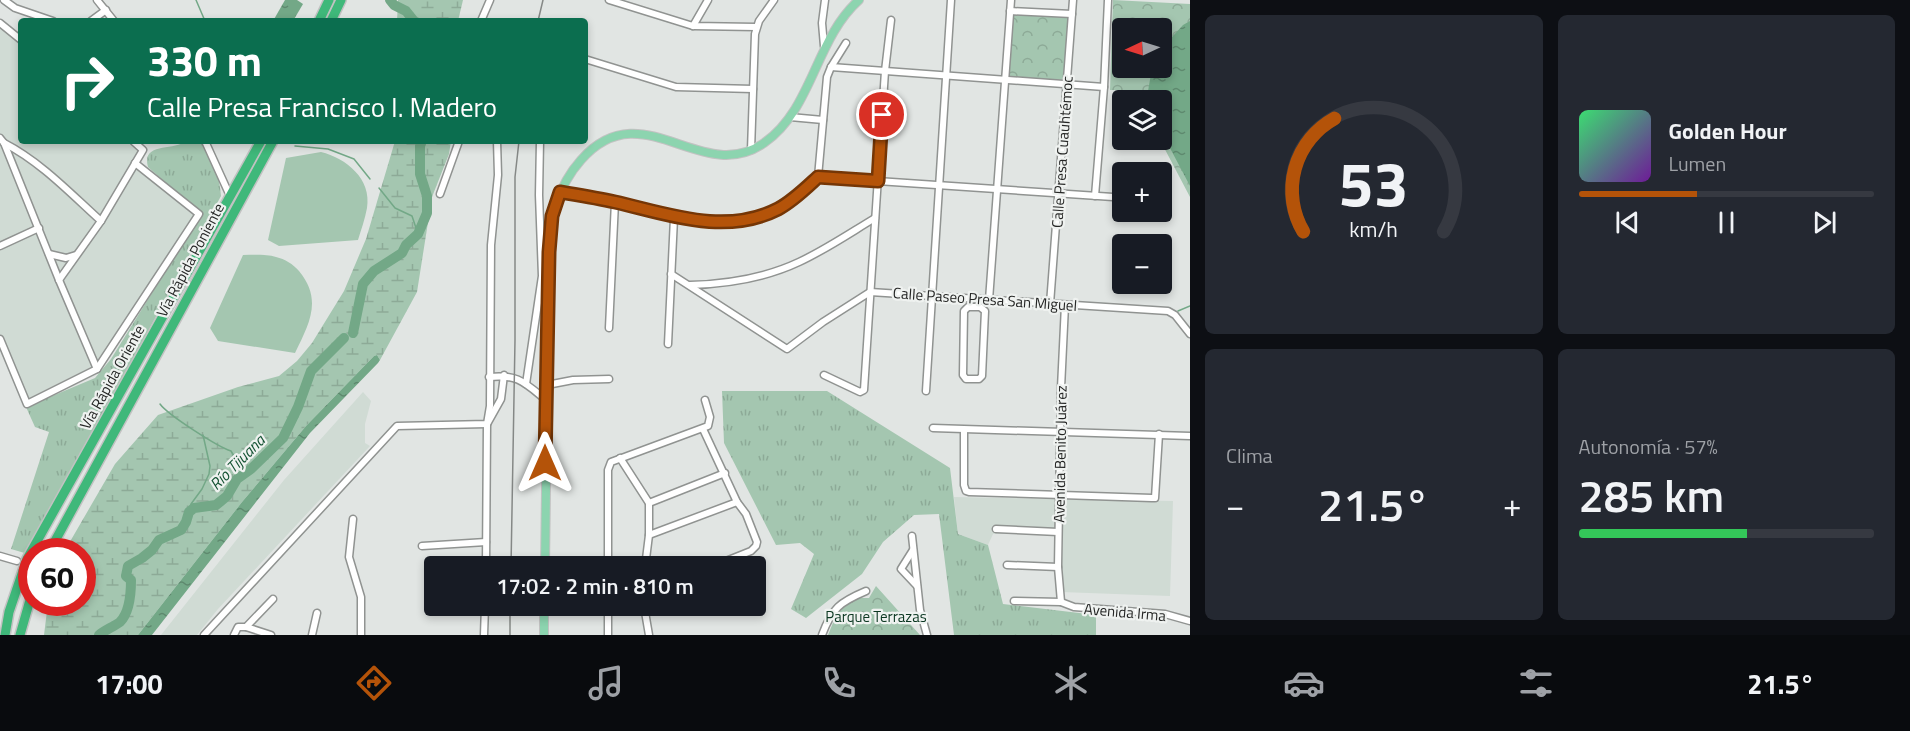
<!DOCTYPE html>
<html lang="es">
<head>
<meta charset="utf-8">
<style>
  body { margin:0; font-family:"Titillium Web",sans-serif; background:#242831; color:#f1f3f6; height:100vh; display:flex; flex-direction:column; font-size:22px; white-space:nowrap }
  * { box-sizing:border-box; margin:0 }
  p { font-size:20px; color:#9ea1a6 }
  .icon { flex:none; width:33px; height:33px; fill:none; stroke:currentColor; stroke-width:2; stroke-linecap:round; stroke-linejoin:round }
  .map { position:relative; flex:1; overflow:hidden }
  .drawer { display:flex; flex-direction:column; gap:15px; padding:15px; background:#0d0f14; width:720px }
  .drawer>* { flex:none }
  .guide { position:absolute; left:18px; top:18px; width:570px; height:126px; border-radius:6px; box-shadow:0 3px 9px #0003; background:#0b6e4f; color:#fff; overflow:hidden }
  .needle { width:39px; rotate:266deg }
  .buttons { position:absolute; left:1112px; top:18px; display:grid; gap:12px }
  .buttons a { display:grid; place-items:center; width:60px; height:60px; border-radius:6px; background:#171b24; box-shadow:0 3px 9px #0003; font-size:30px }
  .speed { position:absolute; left:18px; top:538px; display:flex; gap:12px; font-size:30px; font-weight:700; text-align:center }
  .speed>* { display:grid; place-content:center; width:78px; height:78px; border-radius:50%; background:#171b24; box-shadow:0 3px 9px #0003; line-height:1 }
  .speed .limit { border:9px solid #d22; background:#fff; color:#111 }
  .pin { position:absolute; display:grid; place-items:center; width:51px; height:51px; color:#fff; margin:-26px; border:3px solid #fff; border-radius:50%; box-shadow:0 2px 6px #0007 }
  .me { position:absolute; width:66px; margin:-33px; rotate:0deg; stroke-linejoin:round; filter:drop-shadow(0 0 4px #0008) }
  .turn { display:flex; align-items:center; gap:21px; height:126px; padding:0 30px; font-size:27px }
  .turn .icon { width:78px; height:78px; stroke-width:2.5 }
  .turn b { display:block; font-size:42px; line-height:51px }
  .big { font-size:45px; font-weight:600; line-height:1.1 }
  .drawer .tile { flex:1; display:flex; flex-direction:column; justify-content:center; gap:9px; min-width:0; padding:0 21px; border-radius:9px; background:#242831 }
  .drawer .dial { align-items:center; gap:0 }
  .dial svg { height:156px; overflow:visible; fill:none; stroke:#363941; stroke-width:7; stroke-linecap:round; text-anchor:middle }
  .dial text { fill:#f1f3f6; stroke:none }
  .song { display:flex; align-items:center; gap:18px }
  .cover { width:72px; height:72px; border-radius:9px; background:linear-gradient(135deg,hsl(140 70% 55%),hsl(280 70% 35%)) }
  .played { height:6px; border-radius:3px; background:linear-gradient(90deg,#b45309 40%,#363941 40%) }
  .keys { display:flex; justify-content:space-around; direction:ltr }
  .heat { display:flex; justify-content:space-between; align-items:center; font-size:33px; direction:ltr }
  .charge { height:9px; border-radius:4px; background:linear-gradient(90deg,#34c759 57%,#363941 0) }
  .drawer .tiles { flex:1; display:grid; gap:15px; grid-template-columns:repeat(2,1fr) }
  .trip { position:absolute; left:424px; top:556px; width:342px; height:60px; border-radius:6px; background:#171b24; box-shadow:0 3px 9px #0003; font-weight:600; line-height:60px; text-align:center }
  .menu { display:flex; height:96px; justify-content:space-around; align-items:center; background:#090b0e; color:#9ea1a6 }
  .menu .icon { width:42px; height:42px }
  .menu .on { color:#b45309 }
  .menu b { font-size:27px; color:#f1f3f6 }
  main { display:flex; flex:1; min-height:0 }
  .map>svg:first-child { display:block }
</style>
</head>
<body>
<main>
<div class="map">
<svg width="1190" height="635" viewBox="0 0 1190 635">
  <defs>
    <pattern id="grass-tufts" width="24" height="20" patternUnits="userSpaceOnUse" patternTransform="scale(1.5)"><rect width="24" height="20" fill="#a4c6b0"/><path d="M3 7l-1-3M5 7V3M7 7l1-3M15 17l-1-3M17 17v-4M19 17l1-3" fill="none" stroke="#8daa97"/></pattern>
    <pattern id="wetland-marsh" width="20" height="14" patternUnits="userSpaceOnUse" patternTransform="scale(1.5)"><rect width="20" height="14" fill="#a4c6b0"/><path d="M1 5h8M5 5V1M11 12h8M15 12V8" fill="none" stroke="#8daa97"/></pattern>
    <pattern id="park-crowns" width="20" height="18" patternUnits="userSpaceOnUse" patternTransform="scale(1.5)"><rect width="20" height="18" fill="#a4c6b0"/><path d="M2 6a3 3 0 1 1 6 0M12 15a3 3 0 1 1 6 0" fill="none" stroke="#8daa97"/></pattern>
    <pattern id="water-ripples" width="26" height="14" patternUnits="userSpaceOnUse" patternTransform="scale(1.5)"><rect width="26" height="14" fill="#73a887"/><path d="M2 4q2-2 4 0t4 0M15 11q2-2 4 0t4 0" fill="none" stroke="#5e896e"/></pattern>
  </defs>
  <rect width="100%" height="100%" fill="#e1e5e3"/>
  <!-- built -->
  <g fill="#d0dbd4">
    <polygon points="0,23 21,40 21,141 133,141 143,150 135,162 199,214 97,369 27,404 0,339"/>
    <polygon points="363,392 371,401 365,424 365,443 370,446 218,609 197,635 161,635 284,480"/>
    <polygon points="954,497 1173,501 1170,596 1061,592 1063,531 993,534 988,545 958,534"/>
  </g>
  <!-- grass -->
  <g fill="url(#grass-tufts)">
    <path d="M186,141H201C213,154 220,179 221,196L28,554L11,549L49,432L35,427L26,407L95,378L111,359L201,214L148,167C141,142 174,151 186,141Z"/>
    <polygon points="827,391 950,468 958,534 988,545 1003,604 1096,615 1096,635 954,635 939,514 914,515 883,542 862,574 806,618 791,609 814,554 800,543 776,545 724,443 722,391"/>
  </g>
  <!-- wetland -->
  <g fill="url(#wetland-marsh)">
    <polygon points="398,0 463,0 458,21 397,21"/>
    <polygon points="395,141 451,141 449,154 432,197 417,292 380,360 377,355 374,356 306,426 242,502 138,635 44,635 48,603 82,603 82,552 64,552 115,464 158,415 238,387 279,376 297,361 312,343 344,291 366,239"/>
  </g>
  <!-- park -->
  <g fill="url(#park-crowns)" fill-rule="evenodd">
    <path d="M1113,0L1190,4V197L1160,140L1161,100H1136L1135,91L1110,90ZM1122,28H1161V68H1122Z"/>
    <polygon points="1012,13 1070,16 1065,80 1007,77"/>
    <polygon points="876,586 920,635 828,635 837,613 856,598 869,598"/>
  </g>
  <!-- pitch -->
  <g fill="#a4c6b0">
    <path d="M321,152C346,158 372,179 367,208C365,219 361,230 358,240L279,246L268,240L286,158Z"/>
    <path d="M243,255C254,255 266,254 276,257C285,259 293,264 299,271C323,300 309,324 295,353L218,341L210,328Z"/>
  </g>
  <!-- water -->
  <g fill="url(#water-ripples)">
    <polygon points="285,0 297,0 303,4 293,21 273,21"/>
    <polygon points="1190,21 1190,186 1161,131 1161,100 1148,100 1147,97 1152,68 1161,68 1161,49 1183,25"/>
    <polygon points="377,355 380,360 378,363 310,433 152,635 138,635 242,502 306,426 374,356"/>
  </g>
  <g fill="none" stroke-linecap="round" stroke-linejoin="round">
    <!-- stream -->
    <g stroke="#73a887" stroke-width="1.5">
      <polyline points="196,0 205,21"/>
      <polyline points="295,146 328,149 354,159 370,179"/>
      <polyline points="379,188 395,208 412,216 418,234"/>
      <polyline points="1178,311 1190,306"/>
      <path d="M160,404C168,415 218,447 231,451L238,463L237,479"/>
      <polyline points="189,512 191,504 202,489 209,474 210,466 203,435"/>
    </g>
    <!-- river -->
    <g stroke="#73a887" stroke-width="10">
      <polyline points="390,0 394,5 406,11 414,21"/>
      <polyline points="353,333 363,284 374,271 402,253 406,245 418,234 427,213 427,196 420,174 420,146 422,141"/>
      <path d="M99,635C105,630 113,627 120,622C130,612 131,593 131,580L126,576L128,566L142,558L152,550L159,540L181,530L186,522L189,512L194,508L216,505L221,501L227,496L237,479L251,469L283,438L298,407L311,371L344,338"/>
    </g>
    <defs>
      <g id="minor">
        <polyline points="4,0 15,8 53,21"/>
        <polyline points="97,0 114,21"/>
        <polyline points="609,0 693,26 756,27"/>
        <polyline points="1010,11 1072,14"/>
        <polyline points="91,21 106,10"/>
        <polyline points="481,21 490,0"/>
        <polyline points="0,23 21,40"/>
        <polyline points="693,26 708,0"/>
        <polyline points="824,46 822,23 825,0"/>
        <polyline points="585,59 676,87 753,89"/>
        <polyline points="831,67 1104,87"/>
        <polyline points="790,117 823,120"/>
        <polyline points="0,138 4,143 59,280 97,369"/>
        <polyline points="205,141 230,196"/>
        <path d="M4,143C41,162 71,194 101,221"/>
        <polyline points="751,150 755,34 759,21 774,0"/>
        <polyline points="818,177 827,77 831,67 846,43"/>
        <path d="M560,192C579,195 597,198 615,202C668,214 726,236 778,209C793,201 806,188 818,177L1113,197"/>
        <polyline points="440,194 459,141"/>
        <polyline points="1095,196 1104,87 1108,0"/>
        <polyline points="0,246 39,228"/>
        <polyline points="49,254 66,258 76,255"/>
        <polyline points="671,274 787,349 823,322 870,292 1168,311 1175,315 1190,334"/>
        <polyline points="59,280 101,221 143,150 133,141"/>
        <path d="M690,285C727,284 765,278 799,262C825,250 850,233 875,218"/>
        <polyline points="989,300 1011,0"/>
        <polyline points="1050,304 1073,0"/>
        <polygon points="968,307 980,307 985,311 982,376 979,379 966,379 963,375 964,311"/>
        <polyline points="609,328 615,202"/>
        <polyline points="0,339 27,404 97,369 199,214 135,163"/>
        <polyline points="668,344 674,218"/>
        <polyline points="824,375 860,392 864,390 885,71 891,20"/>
        <path d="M489,377C518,374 524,382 546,400"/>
        <polyline points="526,384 542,276 539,195 540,141"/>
        <polyline points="547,385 573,380 609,379"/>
        <polyline points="926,391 951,0"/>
        <polyline points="933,428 1190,436"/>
        <polyline points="703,429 737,502 746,514 757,542 756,546 751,551 711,567"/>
        <polyline points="964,430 964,485 966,491 969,492 1152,498 1155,498 1159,434"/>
        <polyline points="620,458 649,503 649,535 645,567"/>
        <polyline points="649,503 725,473"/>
        <polyline points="353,519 349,557 361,597 361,635"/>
        <polyline points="996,529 1058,532"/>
        <polyline points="649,535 737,502"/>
        <polyline points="912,536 920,610 927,635"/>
        <polyline points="422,546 486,542"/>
        <polyline points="913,550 901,569 917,586"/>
        <polyline points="0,556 17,561"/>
        <polyline points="1007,565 1058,567"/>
        <polyline points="486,567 487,424 490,406 491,245 498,175 497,141"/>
        <polyline points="608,567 608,470 611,462 708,426 710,417 705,400"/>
        <polyline points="1014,601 1061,602 1074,607 1165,614 1190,621"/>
        <polyline points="1061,602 1058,567 1061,388 1065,305"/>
        <polyline points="644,606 649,635"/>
        <polyline points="246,627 271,635"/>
        <polyline points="204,635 397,426 487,424 501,399 504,375"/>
        <polyline points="234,635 238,627 246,627 273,599"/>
        <polyline points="312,635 317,613"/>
        <polyline points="484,635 485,606"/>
        <polyline points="608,635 608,606"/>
        <path d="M822,635C832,608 840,602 866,591"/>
      </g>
      <g id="major">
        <path d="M545,567L549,252C551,217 557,187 581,160C642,90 701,187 764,143C813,109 815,39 859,0"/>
        <polyline points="544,635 544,606"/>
      </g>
      <g id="highway">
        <polyline points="319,21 329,0"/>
        <polyline points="331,21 341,0"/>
        <polyline points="49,552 273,141"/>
        <polyline points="5,635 9,612 27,559 261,141"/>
        <polyline points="20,635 32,593"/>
      </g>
    </defs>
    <!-- minor casing -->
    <use href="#minor" stroke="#909391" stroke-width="9"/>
    <!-- major casing -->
    <use href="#major" stroke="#c2c2c2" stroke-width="10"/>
    <!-- highway casing -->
    <use href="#highway" stroke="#c2c2c2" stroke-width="12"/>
    <!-- minor -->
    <use href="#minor" stroke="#fff" stroke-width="6"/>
    <!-- major -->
    <use href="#major" stroke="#8cd4af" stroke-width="8"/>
    <!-- highway -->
    <use href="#highway" stroke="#3fb87a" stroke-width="9"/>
    <!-- rail -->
    <g stroke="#858886" stroke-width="1.5">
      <polyline points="538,21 543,0"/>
      <polyline points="511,567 515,340 515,177 519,141"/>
      <polyline points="510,635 510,606"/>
    </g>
  </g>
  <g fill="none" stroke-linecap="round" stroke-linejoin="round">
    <defs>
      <path id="route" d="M545,463L549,252L552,216L560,192C578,195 597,198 615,202C668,214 725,236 778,209C793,201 806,188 818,177L878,181L882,115"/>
    </defs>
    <!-- route casing -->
    <use href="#route" stroke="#753606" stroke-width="15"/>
    <!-- route -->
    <use href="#route" stroke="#b45309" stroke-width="10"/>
  </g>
  <g text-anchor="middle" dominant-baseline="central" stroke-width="4.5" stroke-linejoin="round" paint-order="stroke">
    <!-- street labels -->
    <g font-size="15" fill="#252625" stroke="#eff2f0">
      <text transform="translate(1062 152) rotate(-86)">Calle Presa Cuauhtémoc</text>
      <text transform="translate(190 260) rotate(-62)">Vía Rápida Poniente</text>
      <text transform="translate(985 299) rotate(4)">Calle Paseo Presa San Miguel</text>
      <text transform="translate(112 377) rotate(-61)">Vía Rápida Oriente</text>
      <text transform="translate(1060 454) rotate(-89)">Avenida Benito Juárez</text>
      <text transform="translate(1125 612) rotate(5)">Avenida Irma</text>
    </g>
    <!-- park labels -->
    <g font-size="15" fill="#0c3822" stroke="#eff2f0">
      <text x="876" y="616">Parque Terrazas</text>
    </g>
    <!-- water labels -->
    <g font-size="16" font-style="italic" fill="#145333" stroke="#eff2f0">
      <text transform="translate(237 462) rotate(-45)">Río Tijuana</text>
    </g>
  </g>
</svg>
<div class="buttons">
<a><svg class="needle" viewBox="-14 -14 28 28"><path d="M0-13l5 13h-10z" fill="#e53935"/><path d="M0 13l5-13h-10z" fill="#9ea1a6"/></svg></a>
<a><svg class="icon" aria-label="layers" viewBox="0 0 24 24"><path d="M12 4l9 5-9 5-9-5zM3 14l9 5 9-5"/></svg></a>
<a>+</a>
<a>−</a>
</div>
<div class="speed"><div class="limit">60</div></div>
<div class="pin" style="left:882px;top:115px;background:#d93025"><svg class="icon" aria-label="arrive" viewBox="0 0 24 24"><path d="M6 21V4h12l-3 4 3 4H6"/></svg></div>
<svg class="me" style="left:545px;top:463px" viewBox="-20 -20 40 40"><path d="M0-17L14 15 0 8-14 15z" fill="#b45309" stroke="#fff" stroke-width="4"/></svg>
<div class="trip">17:02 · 2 min · 810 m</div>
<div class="guide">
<div class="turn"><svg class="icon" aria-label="right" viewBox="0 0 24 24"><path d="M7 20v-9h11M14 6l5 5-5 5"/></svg><div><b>330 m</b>Calle Presa Francisco I. Madero</div></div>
</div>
</div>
<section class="drawer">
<div class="tiles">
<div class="tile dial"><svg viewBox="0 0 100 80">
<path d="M14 69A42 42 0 1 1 86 69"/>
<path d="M14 69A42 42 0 0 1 30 11" stroke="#b45309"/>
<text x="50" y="56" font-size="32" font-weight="700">53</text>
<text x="50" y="72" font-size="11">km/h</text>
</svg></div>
<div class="tile">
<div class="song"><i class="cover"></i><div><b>Golden Hour</b><p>Lumen</p></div></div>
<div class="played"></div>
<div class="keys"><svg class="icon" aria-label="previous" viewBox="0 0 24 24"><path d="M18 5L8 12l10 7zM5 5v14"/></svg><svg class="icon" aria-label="pause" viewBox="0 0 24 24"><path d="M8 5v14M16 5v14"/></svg><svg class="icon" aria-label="next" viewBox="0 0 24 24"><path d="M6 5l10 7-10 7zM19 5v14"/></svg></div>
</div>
<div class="tile"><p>Clima</p>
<div class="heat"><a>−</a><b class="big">21.5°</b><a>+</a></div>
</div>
<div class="tile"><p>Autonomía · 57%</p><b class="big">285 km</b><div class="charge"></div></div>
</div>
</section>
</main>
<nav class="menu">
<b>17:00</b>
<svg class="icon on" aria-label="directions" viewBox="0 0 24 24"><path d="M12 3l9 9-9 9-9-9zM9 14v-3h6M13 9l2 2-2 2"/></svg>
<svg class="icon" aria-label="music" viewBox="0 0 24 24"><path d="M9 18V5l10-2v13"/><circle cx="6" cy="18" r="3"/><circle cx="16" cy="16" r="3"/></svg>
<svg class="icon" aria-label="phone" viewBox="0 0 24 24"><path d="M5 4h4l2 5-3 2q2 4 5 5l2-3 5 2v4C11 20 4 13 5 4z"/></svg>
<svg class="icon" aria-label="climate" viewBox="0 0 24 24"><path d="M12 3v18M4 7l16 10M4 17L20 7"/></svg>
<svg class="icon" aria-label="car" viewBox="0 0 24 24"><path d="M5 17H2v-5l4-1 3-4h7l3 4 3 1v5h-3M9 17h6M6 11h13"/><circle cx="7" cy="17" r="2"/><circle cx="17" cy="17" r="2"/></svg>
<svg class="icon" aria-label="filters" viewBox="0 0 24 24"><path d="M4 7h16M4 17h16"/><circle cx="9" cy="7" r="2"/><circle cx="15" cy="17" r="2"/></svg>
<b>21.5°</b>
</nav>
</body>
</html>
